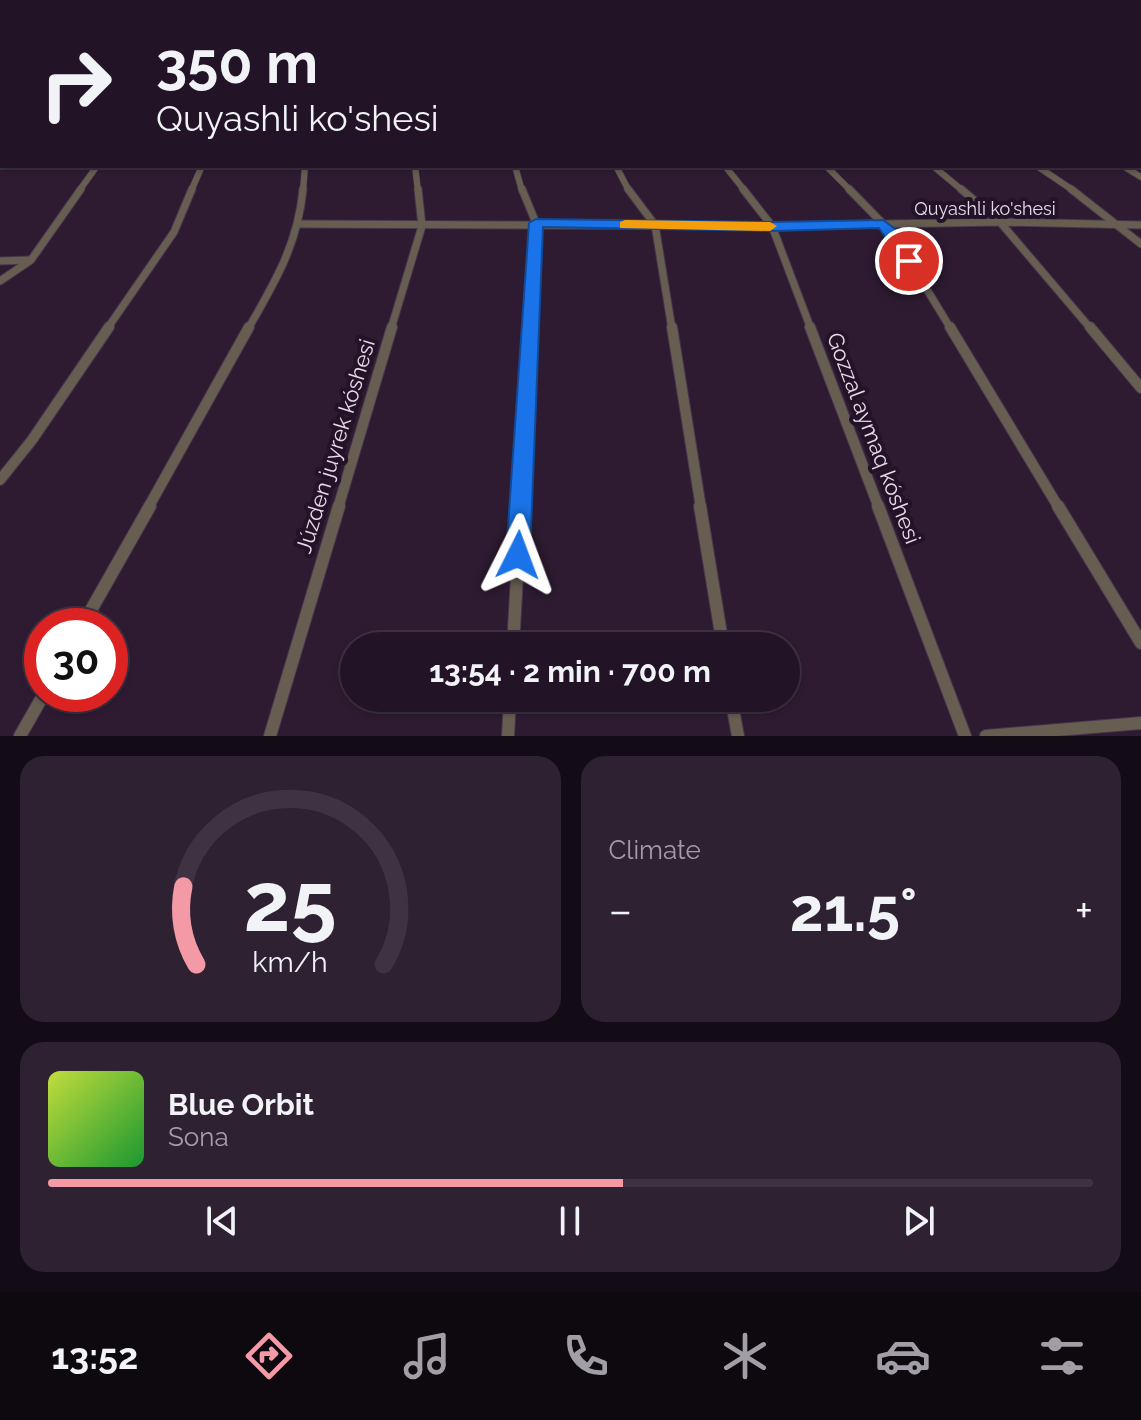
<!DOCTYPE html>
<html lang="en">
<head>
<meta charset="utf-8">
<style>
  body { margin:0; font-family:Raleway,sans-serif; background:#2e2132; color:#f1f3f6; height:100vh; display:flex; flex-direction:column; font-size:30px; white-space:nowrap }
  * { box-sizing:border-box; margin:0 }
  p { font-size:26px; color:#a29ea7 }
  .icon { flex:none; width:44px; height:44px; fill:none; stroke:currentColor; stroke-width:2; stroke-linecap:round; stroke-linejoin:round }
  .map { position:relative; height:736px; overflow:hidden }
  .sheet { display:flex; flex-direction:column; gap:20px; padding:20px; background:#130b15; flex:1 }
  .sheet>* { flex:none }
  .banner { position:absolute; left:0px; top:0px; width:1142px; height:168px; box-shadow:0 2px 6px #0004,0 0 0 2px #3f3343; background:#221426; color:#f1f3f6; overflow:hidden }
  .speed { position:absolute; left:24px; top:608px; display:flex; gap:16px; font-size:40px; font-weight:700; text-align:center }
  .speed>* { display:grid; place-content:center; width:104px; height:104px; border-radius:50%; background:#221426; box-shadow:0 2px 6px #0004,0 0 0 2px #3f3343; line-height:1 }
  .speed .limit { border:12px solid #d22; background:#fff; color:#111 }
  .pin { position:absolute; display:grid; place-items:center; width:68px; height:68px; color:#fff; margin:-34px; border:4px solid #fff; border-radius:50%; box-shadow:0 2px 8px #0007 }
  .me { position:absolute; width:88px; margin:-44px; rotate:3deg; stroke-linejoin:round; filter:drop-shadow(0 0 6px #0008) }
  .turn { display:flex; align-items:center; gap:28px; height:168px; padding:0 24px; font-size:36px }
  .turn .icon { width:104px; height:104px; stroke-width:2.5 }
  .turn b { display:block; font-size:56px; line-height:68px }
  .big { font-size:60px; font-weight:700; line-height:1.1 }
  .sheet .widget { flex:1; display:flex; flex-direction:column; justify-content:center; gap:12px; min-width:0; padding:0 28px; border-radius:24px; background:#2e2132 }
  .sheet .dial { align-items:center; gap:0 }
  .dial svg { height:208px; overflow:visible; fill:none; stroke:#3f3343; stroke-width:7; stroke-linecap:round; text-anchor:middle }
  .dial text { fill:#f1f3f6; stroke:none }
  .song { display:flex; align-items:center; gap:24px }
  .cover { width:96px; height:96px; border-radius:12px; background:linear-gradient(135deg,hsl(70 70% 55%),hsl(130 70% 35%)) }
  .played { height:8px; border-radius:4px; background:linear-gradient(90deg,#f49aa7 55%,#3f3343 55%) }
  .keys { display:flex; justify-content:space-around; direction:ltr }
  .heat { display:flex; justify-content:space-between; align-items:center; font-size:44px; direction:ltr }
  .sheet .tiles { flex:1; display:grid; gap:20px; grid-template-columns:1fr 1fr }
  .widget:last-child { grid-column:span 2 }
  .trip { position:absolute; left:340px; top:632px; width:460px; height:80px; border-radius:40px; background:#221426; box-shadow:0 2px 6px #0004,0 0 0 2px #3f3343; font-weight:700; line-height:80px; text-align:center }
  .tab-bar { display:flex; height:128px; justify-content:space-around; align-items:center; background:#0e080f; color:#a29ea7 }
  .tab-bar .icon { width:56px; height:56px }
  .tab-bar .current { color:#f49aa7 }
  .tab-bar b { font-size:36px; color:#f1f3f6 }
  .map>svg:first-child { display:block }
</style>
</head>
<body>
<div class="map">
<svg width="1141" height="736" viewBox="0 0 1141 736">
  <rect width="100%" height="100%" fill="#2e1b32"/>
  <g fill="none" stroke-linecap="round" stroke-linejoin="round">
    <defs>
      <g id="street-far4">
        <polyline points="0,0 4,0"/>
        <polyline points="730,0 733,2"/>
        <polyline points="795,0 798,2"/>
        <polyline points="850,0 853,2"/>
      </g>
      <g id="street-far3">
        <polyline points="0,157 2,154"/>
        <polyline points="415,166 418,191"/>
        <polyline points="515,166 522,191"/>
        <polyline points="616,166 629,191"/>
        <polyline points="725,166 745,191"/>
        <polyline points="826,166 851,191"/>
        <polyline points="933,166 963,191"/>
        <polyline points="1037,166 1074,191"/>
        <polyline points="1123,166 1141,177"/>
        <polyline points="79,191 97,166"/>
        <polyline points="191,191 202,166"/>
        <polyline points="303,191 305,166"/>
      </g>
      <g id="street-far2">
        <polyline points="522,189 536,223 530,329"/>
        <polyline points="628,189 655,225 672,329"/>
        <polyline points="743,189 772,226 811,329"/>
        <polyline points="849,189 893,234 951,329"/>
        <polyline points="961,189 1000,222 1091,329"/>
        <polyline points="1071,189 1141,244"/>
        <polyline points="300,224 772,226 1000,222 1141,225"/>
        <polyline points="0,261 29,260"/>
        <polyline points="0,281 31,260 81,189"/>
        <polyline points="107,329 174,232 192,189"/>
        <path d="M248,329C275,282 298,244 303,189"/>
        <polyline points="391,329 422,226 418,189"/>
      </g>
      <g id="street-far1">
        <polyline points="672,327 701,508"/>
        <polyline points="810,327 879,508"/>
        <polyline points="950,327 1059,508"/>
        <polyline points="1090,327 1141,388"/>
        <polyline points="0,480 32,440 109,327"/>
        <polyline points="148,508 249,327"/>
        <polyline points="338,508 392,327"/>
        <polyline points="521,508 530,327"/>
      </g>
      <g id="street">
        <polyline points="700,506 723,646"/>
        <polyline points="878,506 965,736"/>
        <polyline points="1058,506 1141,643"/>
        <polyline points="82,626 150,506"/>
        <polyline points="513,646 521,506"/>
        <polyline points="731,698 738,736"/>
        <polyline points="20,736 44,694"/>
        <polyline points="270,736 339,506"/>
        <polyline points="508,736 510,698"/>
        <polyline points="986,736 1141,723"/>
      </g>
      <g id="primary">
        <polygon points="956,0 964,0 966,2 958,2"/>
        <rect x="1140" y="90" width="1" height="5"/>
      </g>
    </defs>
    <!-- street-far4 casing -->
    <use href="#street-far4" stroke="#48364c" stroke-width="5"/>
    <!-- street-far3 casing -->
    <use href="#street-far3" stroke="#48364c" stroke-width="7"/>
    <!-- street-far2 casing -->
    <use href="#street-far2" stroke="#48364c" stroke-width="9"/>
    <!-- street-far1 casing -->
    <use href="#street-far1" stroke="#48364c" stroke-width="12"/>
    <!-- street casing -->
    <use href="#street" stroke="#48364c" stroke-width="14"/>
    <!-- primary casing -->
    <use href="#primary" stroke="#48364c" stroke-width="2"/>
    <!-- street-far4 -->
    <use href="#street-far4" stroke="#675e52" stroke-width="4"/>
    <!-- street-far3 -->
    <use href="#street-far3" stroke="#675e52" stroke-width="6"/>
    <!-- street-far2 -->
    <use href="#street-far2" stroke="#675e52" stroke-width="7"/>
    <!-- street-far1 -->
    <use href="#street-far1" stroke="#675e52" stroke-width="10"/>
    <!-- street -->
    <use href="#street" stroke="#675e52" stroke-width="12"/>
    <!-- primary -->
    <use href="#primary" fill="#ac9980" fill-rule="evenodd"/>
  </g>
  <!-- route -->
  <polygon fill="#1a73e8" stroke="#114b97" stroke-width="2" points="536,219 772,222 883,220 898,231 917,261 909,266 904,264 879,228 772,231 543,227 530,555 526,562 518,565 510,562 506,555 529,223"/>
  <!-- slow -->
  <polygon fill="#f59e0b" points="625,220 770,222 777,226 770,231 620,228 620,222"/>
  <g text-anchor="middle" dominant-baseline="central" stroke-width="8" stroke-linejoin="round" paint-order="stroke">
    <!-- far-street labels -->
    <g font-size="18" fill="#e7dbea" stroke="#241228">
      <text x="985" y="208">Quyashli ko'shesi</text>
    </g>
    <!-- street labels -->
    <g font-size="22" fill="#e7dbea" stroke="#241228">
      <text transform="translate(874 438) rotate(69)">Gozzal aymaq kóshesi</text>
      <text transform="translate(335 446) rotate(-73)">Júzden juyrek kóshesi</text>
    </g>
  </g>
</svg>
<div class="speed"><div class="limit">30</div></div>
<div class="pin" style="left:909px;top:261px;background:#d93025"><svg class="icon" aria-label="arrive" viewBox="0 0 24 24"><path d="M6 21V4h12l-3 4 3 4H6"/></svg></div>
<svg class="me" style="left:518px;top:555px" viewBox="-20 -20 40 40"><path d="M0-17L14 15 0 8-14 15z" fill="#1a73e8" stroke="#fff" stroke-width="4"/></svg>
<div class="trip">13:54 · 2 min · 700 m</div>
<div class="banner">
<div class="turn"><svg class="icon" aria-label="right" viewBox="0 0 24 24"><path d="M7 20v-9h11M14 6l5 5-5 5"/></svg><div><b>350 m</b>Quyashli ko'shesi</div></div>
</div>
</div>
<section class="sheet">
<div class="tiles">
<div class="widget dial"><svg viewBox="0 0 100 80">
<path d="M14 69A42 42 0 1 1 86 69"/>
<path d="M14 69A42 42 0 0 1 9 39" stroke="#f49aa7"/>
<text x="50" y="56" font-size="32" font-weight="700">25</text>
<text x="50" y="72" font-size="11">km/h</text>
</svg></div>
<div class="widget"><p>Climate</p>
<div class="heat"><a>−</a><b class="big">21.5°</b><a>+</a></div>
</div>
<div class="widget">
<div class="song"><i class="cover"></i><div><b>Blue Orbit</b><p>Sona</p></div></div>
<div class="played"></div>
<div class="keys"><svg class="icon" aria-label="previous" viewBox="0 0 24 24"><path d="M18 5L8 12l10 7zM5 5v14"/></svg><svg class="icon" aria-label="pause" viewBox="0 0 24 24"><path d="M8 5v14M16 5v14"/></svg><svg class="icon" aria-label="next" viewBox="0 0 24 24"><path d="M6 5l10 7-10 7zM19 5v14"/></svg></div>
</div>
</div>
</section>
<nav class="tab-bar">
<b>13:52</b>
<svg class="icon current" aria-label="directions" viewBox="0 0 24 24"><path d="M12 3l9 9-9 9-9-9zM9 14v-3h6M13 9l2 2-2 2"/></svg>
<svg class="icon" aria-label="music" viewBox="0 0 24 24"><path d="M9 18V5l10-2v13"/><circle cx="6" cy="18" r="3"/><circle cx="16" cy="16" r="3"/></svg>
<svg class="icon" aria-label="phone" viewBox="0 0 24 24"><path d="M5 4h4l2 5-3 2q2 4 5 5l2-3 5 2v4C11 20 4 13 5 4z"/></svg>
<svg class="icon" aria-label="climate" viewBox="0 0 24 24"><path d="M12 3v18M4 7l16 10M4 17L20 7"/></svg>
<svg class="icon" aria-label="car" viewBox="0 0 24 24"><path d="M5 17H2v-5l4-1 3-4h7l3 4 3 1v5h-3M9 17h6M6 11h13"/><circle cx="7" cy="17" r="2"/><circle cx="17" cy="17" r="2"/></svg>
<svg class="icon" aria-label="filters" viewBox="0 0 24 24"><path d="M4 7h16M4 17h16"/><circle cx="9" cy="7" r="2"/><circle cx="15" cy="17" r="2"/></svg>
</nav>
</body>
</html>
